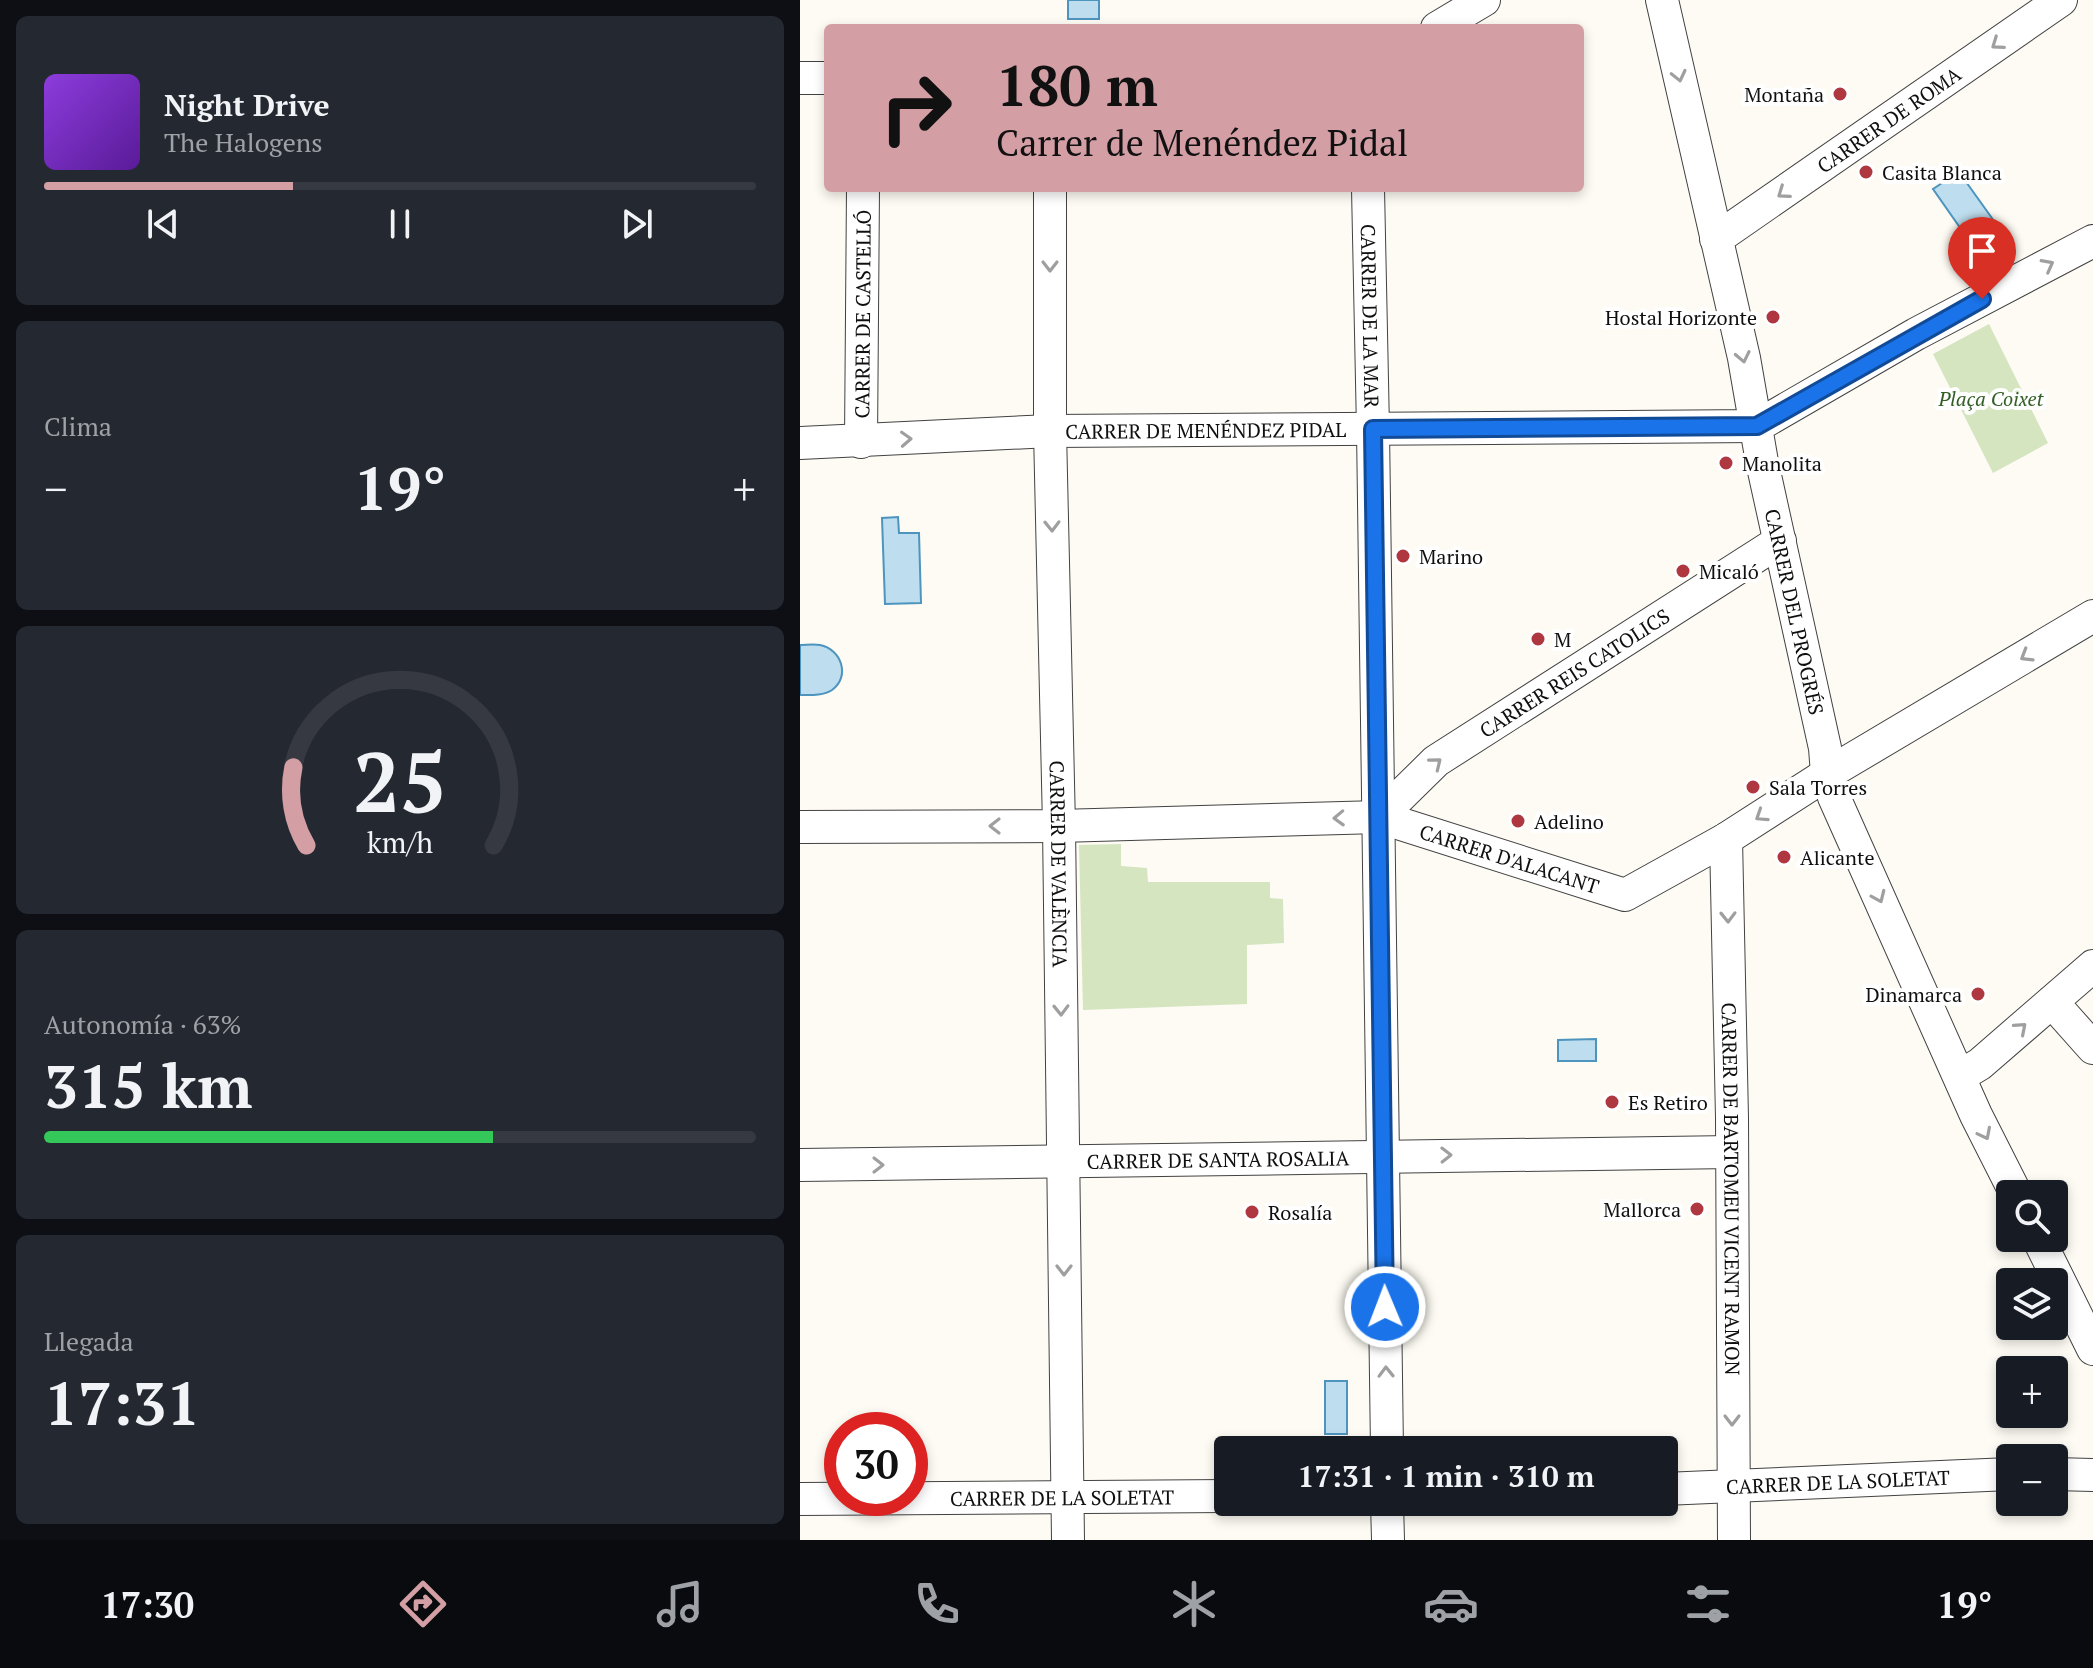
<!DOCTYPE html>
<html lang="es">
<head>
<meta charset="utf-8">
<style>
  body { margin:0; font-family:"PT Serif",serif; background:#242831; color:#f1f3f6; height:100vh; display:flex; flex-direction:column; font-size:30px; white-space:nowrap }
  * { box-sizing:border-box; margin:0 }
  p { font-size:26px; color:#9ea1a6 }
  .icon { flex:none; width:44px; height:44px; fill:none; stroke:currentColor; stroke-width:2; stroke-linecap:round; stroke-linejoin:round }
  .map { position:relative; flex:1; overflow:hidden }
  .side { display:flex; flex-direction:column; gap:16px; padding:16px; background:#0d0f14; width:800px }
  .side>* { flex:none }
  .guide { position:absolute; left:24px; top:24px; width:760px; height:168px; border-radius:8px; box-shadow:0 4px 12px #0003; background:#d39ea4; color:#111; overflow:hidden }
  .fabs { position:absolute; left:1196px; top:1180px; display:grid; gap:16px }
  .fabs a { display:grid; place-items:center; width:72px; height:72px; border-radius:8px; background:#171b24; box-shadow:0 4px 12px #0003; font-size:40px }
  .speed { position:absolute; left:24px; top:1412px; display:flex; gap:16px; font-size:40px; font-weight:700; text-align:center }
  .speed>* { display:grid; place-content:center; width:104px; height:104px; border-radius:50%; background:#171b24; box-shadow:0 4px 12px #0003; line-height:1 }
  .speed .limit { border:12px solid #d22; background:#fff; color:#111 }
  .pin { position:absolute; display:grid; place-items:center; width:68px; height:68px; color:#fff; margin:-82px -34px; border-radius:50% 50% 50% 0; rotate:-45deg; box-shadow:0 0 8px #0007 }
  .pin .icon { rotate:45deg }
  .me { position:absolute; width:88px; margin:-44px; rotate:359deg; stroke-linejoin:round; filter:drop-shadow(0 0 6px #0008) }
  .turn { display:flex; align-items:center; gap:28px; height:168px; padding:0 40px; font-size:36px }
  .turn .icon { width:104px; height:104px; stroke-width:2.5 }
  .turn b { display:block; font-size:56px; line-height:68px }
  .big { font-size:60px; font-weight:600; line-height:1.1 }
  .side .card { flex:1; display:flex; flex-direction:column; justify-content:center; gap:12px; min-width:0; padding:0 28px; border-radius:12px; background:#242831 }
  .side .dial { align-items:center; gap:0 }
  .dial svg { height:208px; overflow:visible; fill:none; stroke:#363941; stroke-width:7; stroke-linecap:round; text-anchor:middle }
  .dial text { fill:#f1f3f6; stroke:none }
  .song { display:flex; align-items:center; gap:24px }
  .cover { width:96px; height:96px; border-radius:12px; background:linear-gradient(135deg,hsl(270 70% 55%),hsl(270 70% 35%)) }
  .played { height:8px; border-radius:4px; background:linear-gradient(90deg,#d39ea4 35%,#363941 35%) }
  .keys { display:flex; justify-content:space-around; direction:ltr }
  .heat { display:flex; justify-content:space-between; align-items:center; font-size:44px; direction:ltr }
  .charge { height:12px; border-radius:6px; background:linear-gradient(90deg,#34c759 63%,#363941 0) }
  .trip { position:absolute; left:414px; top:1436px; width:464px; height:80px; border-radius:8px; background:#171b24; box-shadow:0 4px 12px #0003; font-weight:600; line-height:80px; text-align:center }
  .tabs { display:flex; height:128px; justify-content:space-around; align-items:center; background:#090b0e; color:#9ea1a6 }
  .tabs .icon { width:56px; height:56px }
  .tabs .on { color:#d39ea4 }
  .tabs b { font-size:36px; color:#f1f3f6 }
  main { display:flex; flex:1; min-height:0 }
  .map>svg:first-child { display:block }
</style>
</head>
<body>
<main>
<section class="side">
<div class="card">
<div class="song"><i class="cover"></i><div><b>Night Drive</b><p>The Halogens</p></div></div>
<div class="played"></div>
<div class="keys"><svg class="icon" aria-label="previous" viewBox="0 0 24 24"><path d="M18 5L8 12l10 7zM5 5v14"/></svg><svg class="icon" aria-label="pause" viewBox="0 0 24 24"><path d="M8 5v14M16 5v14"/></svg><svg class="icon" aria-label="next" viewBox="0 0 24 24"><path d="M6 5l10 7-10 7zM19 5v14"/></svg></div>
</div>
<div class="card"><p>Clima</p>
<div class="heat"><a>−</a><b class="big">19°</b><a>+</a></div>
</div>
<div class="card dial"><svg viewBox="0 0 100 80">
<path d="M14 69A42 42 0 1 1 86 69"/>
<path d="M14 69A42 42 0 0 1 9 39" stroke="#d39ea4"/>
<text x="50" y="56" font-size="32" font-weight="700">25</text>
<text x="50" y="72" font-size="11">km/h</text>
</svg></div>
<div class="card"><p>Autonomía · 63%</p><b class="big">315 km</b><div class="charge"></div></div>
<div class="card"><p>Llegada</p><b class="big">17:31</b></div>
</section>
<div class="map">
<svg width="1293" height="1540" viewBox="0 0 1293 1540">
  <rect width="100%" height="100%" fill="#fdfbf3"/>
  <!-- green -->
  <g fill="#d4e5c0">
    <polygon points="1189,324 1248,443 1193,473 1133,354"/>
    <polygon points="321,844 321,866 347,868 348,882 470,882 470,898 483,899 484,943 447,945 447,1004 283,1010 279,845"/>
  </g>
  <!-- water -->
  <g fill="#bedeef" stroke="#4d94be" stroke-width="2">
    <rect x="268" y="0" width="31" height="19"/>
    <polygon points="1159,172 1194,221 1168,239 1133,189"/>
    <polygon points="98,517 99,533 119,533 121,603 85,604 82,518"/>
    <path d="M0,645C6,645 14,644 20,645C41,649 51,676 32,690C23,696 10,695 0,695Z"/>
    <polygon points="796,1039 796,1061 758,1061 758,1040"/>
    <rect x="525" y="1381" width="22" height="53"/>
  </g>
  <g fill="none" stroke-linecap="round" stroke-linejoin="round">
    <defs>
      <g id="minor">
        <path id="s1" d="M862,0L944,358L962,462L1025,748L1027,774L1034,797L1176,1115L1216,1194"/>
        <polyline points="637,28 684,0"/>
        <polyline points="0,78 28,78"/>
        <path id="s2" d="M250,188V431L259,826L268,1540"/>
        <path id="s3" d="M568,188L573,429L587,1450"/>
        <path id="s4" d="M916,239L1261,0"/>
        <path id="s5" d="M61,442L63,188"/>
        <path id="s6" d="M0,443L250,431L957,426L1116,334L1293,241"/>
        <path id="s7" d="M579,817L636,761L980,541"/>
        <path id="s8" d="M0,827L259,826L579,817L825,895L926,839L1027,774L1293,616"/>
        <path id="s9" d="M926,839L932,1118L934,1540"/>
        <polyline points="1252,1002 1293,1048"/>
        <polyline points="1160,1076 1180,1064 1293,966"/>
        <path id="s10" d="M0,1165L932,1152"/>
        <polyline points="1238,1238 1293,1349"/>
        <polyline points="1254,1474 1293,1475"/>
        <path id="s11" d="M864,1489L1210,1474"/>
        <path id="s12" d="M0,1499L428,1496"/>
        <polyline points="587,1502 588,1540"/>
      </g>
    </defs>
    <!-- minor casing -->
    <use href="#minor" stroke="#424242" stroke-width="34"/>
    <!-- minor -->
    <use href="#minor" stroke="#fff" stroke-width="32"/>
  </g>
  <!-- one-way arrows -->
  <defs><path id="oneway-chevron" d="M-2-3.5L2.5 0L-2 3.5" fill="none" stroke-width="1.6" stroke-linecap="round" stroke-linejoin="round" transform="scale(2)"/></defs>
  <g stroke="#9f9f9f">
    <use href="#oneway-chevron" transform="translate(1197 44) rotate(145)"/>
    <use href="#oneway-chevron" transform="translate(879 76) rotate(77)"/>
    <use href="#oneway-chevron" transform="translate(983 193) rotate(145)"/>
    <use href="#oneway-chevron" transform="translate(1248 265) rotate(-28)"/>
    <use href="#oneway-chevron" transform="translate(250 266) rotate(90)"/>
    <use href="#oneway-chevron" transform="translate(943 357) rotate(78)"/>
    <use href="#oneway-chevron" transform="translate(106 439) rotate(-3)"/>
    <use href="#oneway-chevron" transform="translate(252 526) rotate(89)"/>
    <use href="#oneway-chevron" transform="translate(1226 656) rotate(149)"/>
    <use href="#oneway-chevron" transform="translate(636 763) rotate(-39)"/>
    <use href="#oneway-chevron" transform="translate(961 816) rotate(147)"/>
    <use href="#oneway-chevron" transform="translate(539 818) rotate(178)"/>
    <use href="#oneway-chevron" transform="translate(195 826) rotate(180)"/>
    <use href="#oneway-chevron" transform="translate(1079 897) rotate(66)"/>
    <use href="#oneway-chevron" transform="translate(928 917) rotate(89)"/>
    <use href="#oneway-chevron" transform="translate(261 1010) rotate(89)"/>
    <use href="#oneway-chevron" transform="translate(1221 1028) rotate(-41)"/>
    <use href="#oneway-chevron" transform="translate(1185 1134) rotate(63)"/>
    <use href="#oneway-chevron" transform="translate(646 1155) rotate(-1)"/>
    <use href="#oneway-chevron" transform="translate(78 1165)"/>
    <use href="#oneway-chevron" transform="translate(264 1270) rotate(90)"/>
    <use href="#oneway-chevron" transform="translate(586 1372) rotate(-91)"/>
    <use href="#oneway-chevron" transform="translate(932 1420) rotate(90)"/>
  </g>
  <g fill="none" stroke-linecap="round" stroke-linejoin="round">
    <defs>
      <polyline id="route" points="585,1307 573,429 957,426 1182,299"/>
    </defs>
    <!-- route casing -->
    <use href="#route" stroke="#114b97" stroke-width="20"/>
    <!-- route -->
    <use href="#route" stroke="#1a73e8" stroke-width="14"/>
  </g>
  <!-- markers -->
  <g fill="#af3740" stroke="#fff" stroke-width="3">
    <circle cx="1040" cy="94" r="8"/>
    <circle cx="1066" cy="172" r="8"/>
    <circle cx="973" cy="317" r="8"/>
    <circle cx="926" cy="463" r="8"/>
    <circle cx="603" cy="556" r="8"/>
    <circle cx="883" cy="571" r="8"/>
    <circle cx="738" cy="639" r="8"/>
    <circle cx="953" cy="787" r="8"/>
    <circle cx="718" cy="821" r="8"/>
    <circle cx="984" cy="857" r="8"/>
    <circle cx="1178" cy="994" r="8"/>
    <circle cx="812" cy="1102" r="8"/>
    <circle cx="897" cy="1209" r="8"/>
    <circle cx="452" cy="1212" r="8"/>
  </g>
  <g text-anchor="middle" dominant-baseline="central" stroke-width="8" stroke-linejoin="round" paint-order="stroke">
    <!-- poi labels -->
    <g font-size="20" fill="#0f0f0f" stroke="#fff" text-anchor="start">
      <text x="1024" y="94" text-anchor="end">Montaña</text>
      <text x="1082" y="172">Casita Blanca</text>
      <text x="957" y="317" text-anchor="end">Hostal Horizonte</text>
      <text x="942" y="463">Manolita</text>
      <text x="619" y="556">Marino</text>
      <text x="899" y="571">Micaló</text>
      <text x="754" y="639">M</text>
      <text x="969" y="787">Sala Torres</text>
      <text x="734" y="821">Adelino</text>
      <text x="1000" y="857">Alicante</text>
      <text x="1162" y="994" text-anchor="end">Dinamarca</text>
      <text x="828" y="1102">Es Retiro</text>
      <text x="881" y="1209" text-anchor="end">Mallorca</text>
      <text x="468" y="1212">Rosalía</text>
    </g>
    <!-- street labels -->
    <g font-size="20" fill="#0f0f0f" stroke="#fff">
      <text stroke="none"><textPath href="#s4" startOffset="210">CARRER DE ROMA</textPath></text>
      <text stroke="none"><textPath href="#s5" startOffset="128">CARRER DE CASTELLÓ</textPath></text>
      <text stroke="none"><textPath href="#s3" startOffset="128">CARRER DE LA MAR</textPath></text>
      <text stroke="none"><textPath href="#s6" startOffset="406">CARRER DE MENÉNDEZ PIDAL</textPath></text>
      <text stroke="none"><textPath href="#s1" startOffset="626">CARRER DEL PROGRÉS</textPath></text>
      <text stroke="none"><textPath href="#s7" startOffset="244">CARRER REIS CATOLICS</textPath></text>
      <text stroke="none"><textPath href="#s8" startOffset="716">CARRER D'ALACANT</textPath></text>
      <text stroke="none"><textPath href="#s2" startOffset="676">CARRER DE VALÈNCIA</textPath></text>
      <text stroke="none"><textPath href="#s10" startOffset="418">CARRER DE SANTA ROSALIA</textPath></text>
      <text stroke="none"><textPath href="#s9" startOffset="350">CARRER DE BARTOMEU VICENT RAMON</textPath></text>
      <text stroke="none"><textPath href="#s11" startOffset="174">CARRER DE LA SOLETAT</textPath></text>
      <text stroke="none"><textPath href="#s12" startOffset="262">CARRER DE LA SOLETAT</textPath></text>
    </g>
    <!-- park labels -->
    <g font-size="20" font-style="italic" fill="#346027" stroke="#fff">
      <text x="1191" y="398">Plaça Coixet</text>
    </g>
  </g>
</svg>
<div class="fabs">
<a><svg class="icon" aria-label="search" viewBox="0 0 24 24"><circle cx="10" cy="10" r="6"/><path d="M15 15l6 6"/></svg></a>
<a><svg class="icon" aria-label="layers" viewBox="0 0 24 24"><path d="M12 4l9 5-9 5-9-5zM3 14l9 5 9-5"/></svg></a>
<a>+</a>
<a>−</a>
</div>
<div class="speed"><div class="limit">30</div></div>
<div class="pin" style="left:1182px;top:299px;background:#d93025"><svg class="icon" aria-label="arrive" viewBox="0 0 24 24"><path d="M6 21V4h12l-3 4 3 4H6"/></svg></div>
<svg class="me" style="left:585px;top:1307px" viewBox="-20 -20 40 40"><circle r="17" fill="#1a73e8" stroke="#fff" stroke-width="3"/><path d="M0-11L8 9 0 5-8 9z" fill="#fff"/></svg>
<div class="trip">17:31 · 1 min · 310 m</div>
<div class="guide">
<div class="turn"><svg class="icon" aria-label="right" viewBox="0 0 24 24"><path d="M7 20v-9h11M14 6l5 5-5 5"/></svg><div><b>180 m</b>Carrer de Menéndez Pidal</div></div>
</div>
</div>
</main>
<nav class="tabs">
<b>17:30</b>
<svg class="icon on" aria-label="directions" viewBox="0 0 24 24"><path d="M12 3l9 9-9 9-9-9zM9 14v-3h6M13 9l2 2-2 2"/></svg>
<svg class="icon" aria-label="music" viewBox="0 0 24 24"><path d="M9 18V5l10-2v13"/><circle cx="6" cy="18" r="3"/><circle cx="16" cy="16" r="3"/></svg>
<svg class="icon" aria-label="phone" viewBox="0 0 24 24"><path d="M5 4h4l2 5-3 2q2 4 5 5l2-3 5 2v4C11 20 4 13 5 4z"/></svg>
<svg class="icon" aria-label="climate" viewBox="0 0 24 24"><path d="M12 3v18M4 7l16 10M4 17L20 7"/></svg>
<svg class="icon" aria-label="car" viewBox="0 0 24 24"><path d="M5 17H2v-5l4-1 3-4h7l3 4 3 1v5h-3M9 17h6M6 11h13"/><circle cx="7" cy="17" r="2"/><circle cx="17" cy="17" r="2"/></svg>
<svg class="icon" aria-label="filters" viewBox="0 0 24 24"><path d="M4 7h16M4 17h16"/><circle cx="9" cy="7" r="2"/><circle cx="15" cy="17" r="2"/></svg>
<b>19°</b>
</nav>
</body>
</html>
